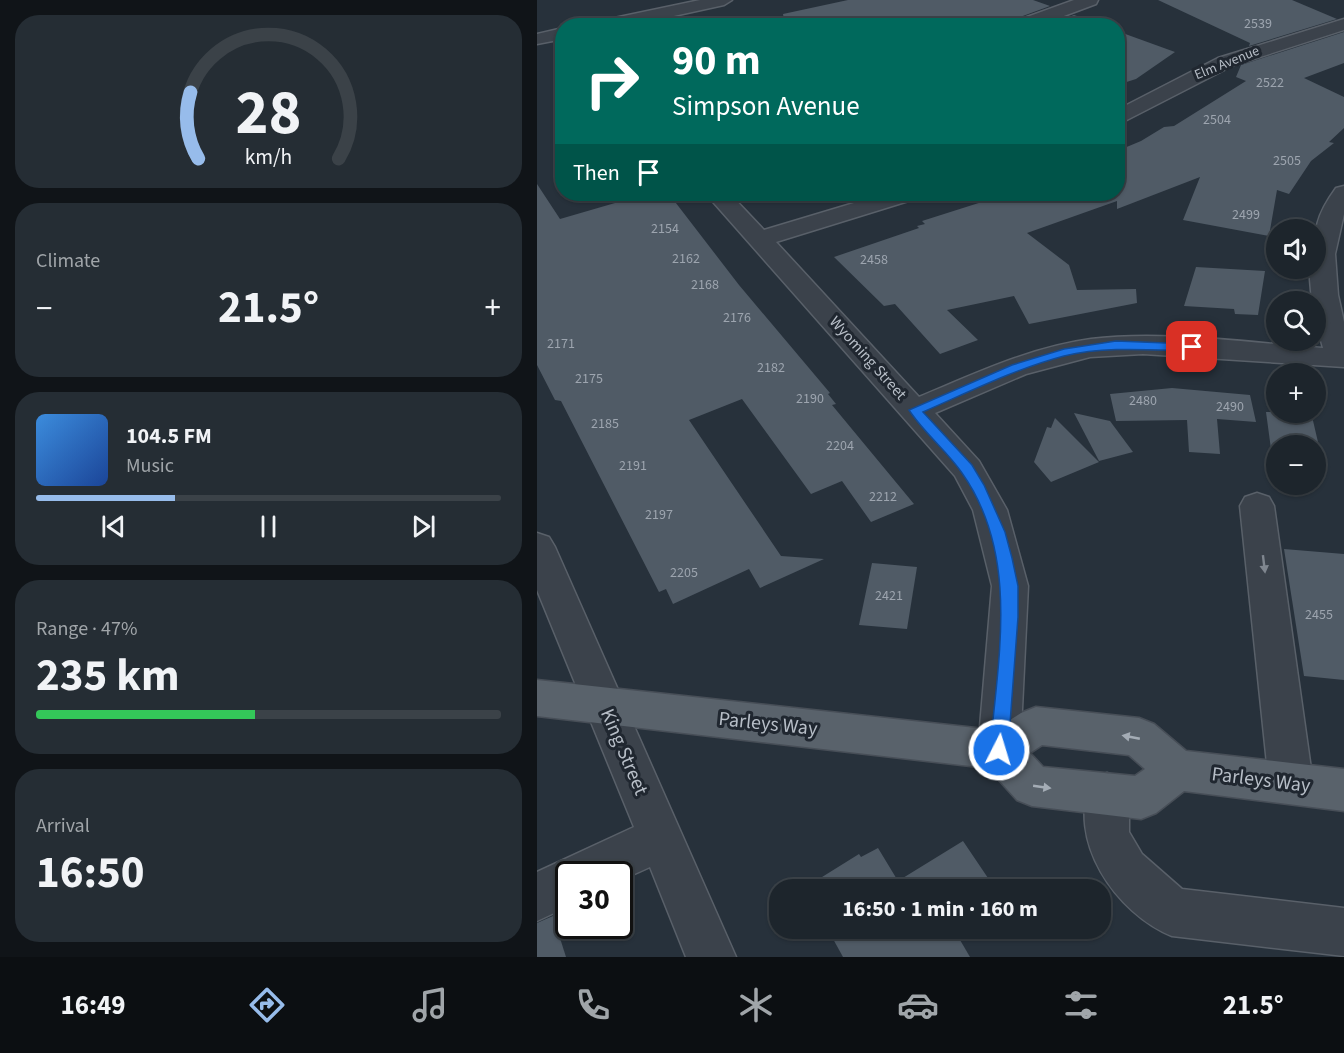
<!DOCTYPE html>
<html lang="en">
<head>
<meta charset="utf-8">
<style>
  body { margin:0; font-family:"Source Sans 3",sans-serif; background:#252d34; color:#f1f3f6; height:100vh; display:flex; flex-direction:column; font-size:22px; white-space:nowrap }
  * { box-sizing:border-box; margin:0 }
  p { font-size:20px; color:#a0a5a9 }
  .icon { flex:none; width:33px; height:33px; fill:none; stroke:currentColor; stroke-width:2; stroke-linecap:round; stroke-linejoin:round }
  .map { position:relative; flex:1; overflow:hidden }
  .drawer { display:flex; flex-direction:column; gap:15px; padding:15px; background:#101418; width:537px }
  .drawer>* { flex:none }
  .banner { position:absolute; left:18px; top:18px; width:570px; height:183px; border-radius:24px; box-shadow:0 2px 4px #0004,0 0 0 2px #3b4248; background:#00695c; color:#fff; overflow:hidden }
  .buttons { position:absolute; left:729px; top:219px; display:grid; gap:12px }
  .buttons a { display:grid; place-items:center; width:60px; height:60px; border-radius:50%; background:#1d252c; box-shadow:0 2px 4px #0004,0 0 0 2px #3b4248; font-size:30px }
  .speed { position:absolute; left:18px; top:861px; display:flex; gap:12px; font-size:30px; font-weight:700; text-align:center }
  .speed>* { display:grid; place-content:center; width:78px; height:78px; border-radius:50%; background:#1d252c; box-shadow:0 2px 4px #0004,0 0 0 2px #3b4248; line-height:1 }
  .speed .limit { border:3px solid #111; border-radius:9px; background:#fff; color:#111 }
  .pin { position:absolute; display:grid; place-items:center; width:51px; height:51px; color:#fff; margin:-26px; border-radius:12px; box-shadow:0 3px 9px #0006 }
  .me { position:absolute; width:66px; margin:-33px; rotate:5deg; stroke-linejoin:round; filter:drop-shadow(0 0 4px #0008) }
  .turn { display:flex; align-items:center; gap:21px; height:126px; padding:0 18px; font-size:27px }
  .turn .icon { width:78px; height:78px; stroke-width:2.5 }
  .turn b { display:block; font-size:42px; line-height:51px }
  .then { display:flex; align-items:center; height:57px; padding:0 18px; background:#0003; gap:12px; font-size:22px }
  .big { font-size:45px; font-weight:700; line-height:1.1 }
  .drawer .tile { flex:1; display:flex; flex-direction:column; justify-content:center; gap:9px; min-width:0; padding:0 21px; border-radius:24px; background:#252d34 }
  .drawer .dial { align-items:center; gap:0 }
  .dial svg { height:156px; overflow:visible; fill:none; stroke:#3b4248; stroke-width:7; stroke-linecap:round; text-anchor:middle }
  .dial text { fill:#f1f3f6; stroke:none }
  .song { display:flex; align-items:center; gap:18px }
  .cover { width:72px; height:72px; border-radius:9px; background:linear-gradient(135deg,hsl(210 70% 55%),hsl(220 70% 35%)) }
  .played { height:6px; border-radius:3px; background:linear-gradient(90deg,#97bceb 30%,#3b4248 30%) }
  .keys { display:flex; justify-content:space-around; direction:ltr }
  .heat { display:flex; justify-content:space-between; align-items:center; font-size:33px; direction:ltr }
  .charge { height:9px; border-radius:4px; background:linear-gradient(90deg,#34c759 47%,#3b4248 0) }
  .trip { position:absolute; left:232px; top:879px; width:342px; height:60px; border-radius:24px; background:#1d252c; box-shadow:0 2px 4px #0004,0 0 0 2px #3b4248; font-weight:700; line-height:60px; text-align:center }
  .tab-bar { display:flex; height:96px; justify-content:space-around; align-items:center; background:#0c0f12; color:#a0a5a9 }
  .tab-bar .icon { width:42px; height:42px }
  .tab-bar .active { color:#97bceb }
  .tab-bar b { font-size:27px; color:#f1f3f6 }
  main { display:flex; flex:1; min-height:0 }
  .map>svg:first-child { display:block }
</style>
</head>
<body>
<main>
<section class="drawer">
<div class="tile dial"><svg viewBox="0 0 100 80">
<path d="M14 69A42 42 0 1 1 86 69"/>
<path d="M14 69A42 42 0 0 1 10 35" stroke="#97bceb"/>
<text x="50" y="56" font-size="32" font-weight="700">28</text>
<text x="50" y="72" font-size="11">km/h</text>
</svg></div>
<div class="tile"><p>Climate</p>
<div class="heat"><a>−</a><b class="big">21.5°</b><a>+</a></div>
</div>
<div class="tile">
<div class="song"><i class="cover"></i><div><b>104.5 FM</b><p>Music</p></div></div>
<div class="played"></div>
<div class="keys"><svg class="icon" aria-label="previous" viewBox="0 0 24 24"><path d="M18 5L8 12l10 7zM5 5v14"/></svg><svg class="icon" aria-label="pause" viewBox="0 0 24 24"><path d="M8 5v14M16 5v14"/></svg><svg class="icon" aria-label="next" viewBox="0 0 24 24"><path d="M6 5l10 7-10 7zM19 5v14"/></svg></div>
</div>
<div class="tile"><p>Range · 47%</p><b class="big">235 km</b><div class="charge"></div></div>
<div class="tile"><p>Arrival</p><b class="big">16:50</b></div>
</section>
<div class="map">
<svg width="807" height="957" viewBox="0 0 807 957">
  <rect width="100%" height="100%" fill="#27313b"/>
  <!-- building -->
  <g fill="#505b66">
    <polygon points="311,0 496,0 513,6 475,20 471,26 248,26 246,14"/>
    <polygon points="621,0 755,0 800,19 712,46 713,43"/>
    <polygon points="537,15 558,22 557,26 508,26"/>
    <polygon points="580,31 638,52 599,79 580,85"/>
    <polygon points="807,32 807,63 767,78 807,97 807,128 792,142 797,143 774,161 752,194 740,190 732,236 646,220 663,177 580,209 580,201 490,233 532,265 540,290 599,289 600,303 492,324 477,296 410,310 441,340 403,354 358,304 347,306 297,257 382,228 380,226 388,224 385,221 470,194 580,194 580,151 604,141 627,127 637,126 709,81 699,77 704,65"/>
    <polygon points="0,184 23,219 78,203 71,194 132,194 202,285 293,393 291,394 299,404 295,405 377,504 334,522 305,481 274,494 205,399 152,420 244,556 287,559 223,588 212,569 136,604 129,589 122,592 24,401 18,400 0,365"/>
    <polygon points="659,267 728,271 721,315 698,314 697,309 647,306"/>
    <polygon points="635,388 713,395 719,422 680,419 683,454 652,452 650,420 579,421 573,394"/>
    <polygon points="729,412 774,412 787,468 778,468 778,446 740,446 740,464 736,464"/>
    <polygon points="537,413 573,421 596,452 562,461"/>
    <polygon points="518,418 562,462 514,482 497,462 510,427 514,428"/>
    <polygon points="747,549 807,554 807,680 767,676"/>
    <polygon points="335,563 380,567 370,629 322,625"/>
    <polygon points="426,841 451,878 433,890 270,890 269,887 322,854 324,857 341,848 361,881"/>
    <polygon points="16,916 29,957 0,957 0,923"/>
    <polygon points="290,928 416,928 433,957 306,957"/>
  </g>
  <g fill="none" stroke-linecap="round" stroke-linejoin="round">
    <defs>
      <g id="minor">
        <polygon points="163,0 195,0 187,5 91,26 54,26 63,21"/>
        <polygon points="537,0 561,0 559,4 500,26 473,26 476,22"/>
        <polygon points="807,19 807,30 695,66 580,125 580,110 681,58"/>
        <polygon points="26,28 26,39 0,44 0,34"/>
        <path d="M807,186V214L798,254L801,295L807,322V367L606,354L553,357L489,374L398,413L442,461L470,510L491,586L483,750L477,764L462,769L447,764L441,750L455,586L436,510L418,476L169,194H193L227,230L347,194H381L378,199L239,242L382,397C437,374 494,347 554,339C625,330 714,343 786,348L778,318V302H775L772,268H778C778,231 776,220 799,188Z"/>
        <polygon points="720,493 732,497 737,506 776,783 769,797 754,803 739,797 732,783 703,506 708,497"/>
        <polygon points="0,533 12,537 18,547 199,957 149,957 113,867 82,881 82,874 32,874 32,906 0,921 0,872 97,827 0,590"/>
        <path d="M570,773L585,779L592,794V832L605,854L645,889L807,908V956L635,936C579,913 528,840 555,779Z"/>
      </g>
      <path id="major" d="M0,680L457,730L484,713L499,707L602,718L617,724L649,751L807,769V811L647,791L619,813L604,819L495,806L480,800L451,768L0,716ZM505,745L592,755L608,769L598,776L506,767L493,753Z"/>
    </defs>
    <!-- minor casing -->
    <use href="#minor" stroke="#596069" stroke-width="3"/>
    <!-- major casing -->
    <use href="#major" stroke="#474e57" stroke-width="3"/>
    <!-- minor -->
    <use href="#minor" fill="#3b424b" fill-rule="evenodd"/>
    <!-- major -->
    <use href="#major" fill="#59626b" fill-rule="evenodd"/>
  </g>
  <!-- one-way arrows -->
  <defs><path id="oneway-solid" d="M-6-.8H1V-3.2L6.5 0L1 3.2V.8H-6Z" transform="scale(1.5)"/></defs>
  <use fill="#7f868f" href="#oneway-solid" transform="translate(727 564) rotate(83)"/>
  <g fill="#a4acb5">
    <use href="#oneway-solid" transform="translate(594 737) rotate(-169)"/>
    <use href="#oneway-solid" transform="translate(505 787) rotate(8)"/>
  </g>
  <!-- route -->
  <path fill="#1a73e8" stroke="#114b97" stroke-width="1.5" d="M579,341L655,344L661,347L655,351C612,350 569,346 527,356C478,369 432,392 386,412L435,465L447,485L468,532L475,558L481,586V617L471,750L468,756L462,758L456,756L453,750C461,658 483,555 425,473C410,451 387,433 372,410L475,365L527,349Z"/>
  <g text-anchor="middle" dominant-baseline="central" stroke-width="6" stroke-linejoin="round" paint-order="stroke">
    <!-- number labels -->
    <g font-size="14" fill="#9da5af">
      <text x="721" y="24">2539</text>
      <text x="733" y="83">2522</text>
      <text x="680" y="120">2504</text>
      <text x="750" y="161">2505</text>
      <text x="709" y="215">2499</text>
      <text x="128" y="229">2154</text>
      <text x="149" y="259">2162</text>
      <text x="337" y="260">2458</text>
      <text x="168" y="285">2168</text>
      <text x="200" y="318">2176</text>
      <text x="24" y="344">2171</text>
      <text x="234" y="368">2182</text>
      <text x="52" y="379">2175</text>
      <text x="273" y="399">2190</text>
      <text x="606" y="401">2480</text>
      <text x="693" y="407">2490</text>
      <text x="68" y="424">2185</text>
      <text x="303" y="446">2204</text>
      <text x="96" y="466">2191</text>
      <text x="346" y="497">2212</text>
      <text x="122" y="515">2197</text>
      <text x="147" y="573">2205</text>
      <text x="352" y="596">2421</text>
      <text x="782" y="615">2455</text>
    </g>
    <!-- far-street labels -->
    <g font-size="14" fill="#b7bec7" stroke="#202730">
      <text transform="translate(690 63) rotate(-22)">Elm Avenue</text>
    </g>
    <!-- street labels -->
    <g font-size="16" fill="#b7bec7" stroke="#202730">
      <text transform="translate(331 358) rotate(48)">Wyoming Street</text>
    </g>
    <!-- near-street labels -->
    <g font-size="20" fill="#b7bec7" stroke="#202730">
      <text transform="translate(231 724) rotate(6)">Parleys Way</text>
      <text transform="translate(87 752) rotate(67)">King Street</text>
      <text transform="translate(724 780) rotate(7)">Parleys Way</text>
    </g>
  </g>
</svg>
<div class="buttons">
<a><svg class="icon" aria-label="sound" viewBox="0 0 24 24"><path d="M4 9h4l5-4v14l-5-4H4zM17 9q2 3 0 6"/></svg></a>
<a><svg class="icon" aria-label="search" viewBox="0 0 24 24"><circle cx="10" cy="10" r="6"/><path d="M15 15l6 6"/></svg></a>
<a>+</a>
<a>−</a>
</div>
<div class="speed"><div class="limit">30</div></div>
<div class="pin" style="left:655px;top:347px;background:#d93025"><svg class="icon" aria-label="arrive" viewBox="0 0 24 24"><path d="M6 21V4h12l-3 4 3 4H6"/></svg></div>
<svg class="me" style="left:462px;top:750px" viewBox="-20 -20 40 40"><circle r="17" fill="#1a73e8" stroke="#fff" stroke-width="3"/><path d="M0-11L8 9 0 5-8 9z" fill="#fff"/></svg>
<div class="trip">16:50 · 1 min · 160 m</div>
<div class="banner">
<div class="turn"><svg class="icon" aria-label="right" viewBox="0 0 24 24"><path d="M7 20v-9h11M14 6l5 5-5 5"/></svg><div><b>90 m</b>Simpson Avenue</div></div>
<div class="then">Then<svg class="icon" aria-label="arrive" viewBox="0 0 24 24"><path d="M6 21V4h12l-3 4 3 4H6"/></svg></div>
</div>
</div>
</main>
<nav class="tab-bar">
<b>16:49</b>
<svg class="icon active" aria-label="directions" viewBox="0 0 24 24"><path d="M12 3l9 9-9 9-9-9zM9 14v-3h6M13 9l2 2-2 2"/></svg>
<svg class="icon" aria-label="music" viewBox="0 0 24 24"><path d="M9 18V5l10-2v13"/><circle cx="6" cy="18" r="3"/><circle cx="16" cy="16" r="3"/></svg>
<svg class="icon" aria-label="phone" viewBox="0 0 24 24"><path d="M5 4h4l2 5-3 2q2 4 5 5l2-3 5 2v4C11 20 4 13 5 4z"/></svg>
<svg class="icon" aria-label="climate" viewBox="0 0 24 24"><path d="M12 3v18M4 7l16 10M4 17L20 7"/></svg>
<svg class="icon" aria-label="car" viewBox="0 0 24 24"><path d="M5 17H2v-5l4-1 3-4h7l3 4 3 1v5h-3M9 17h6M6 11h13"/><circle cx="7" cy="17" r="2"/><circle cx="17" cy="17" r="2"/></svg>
<svg class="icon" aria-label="filters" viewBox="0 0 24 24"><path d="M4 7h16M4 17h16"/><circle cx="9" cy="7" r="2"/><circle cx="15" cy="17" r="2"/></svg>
<b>21.5°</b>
</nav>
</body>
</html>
